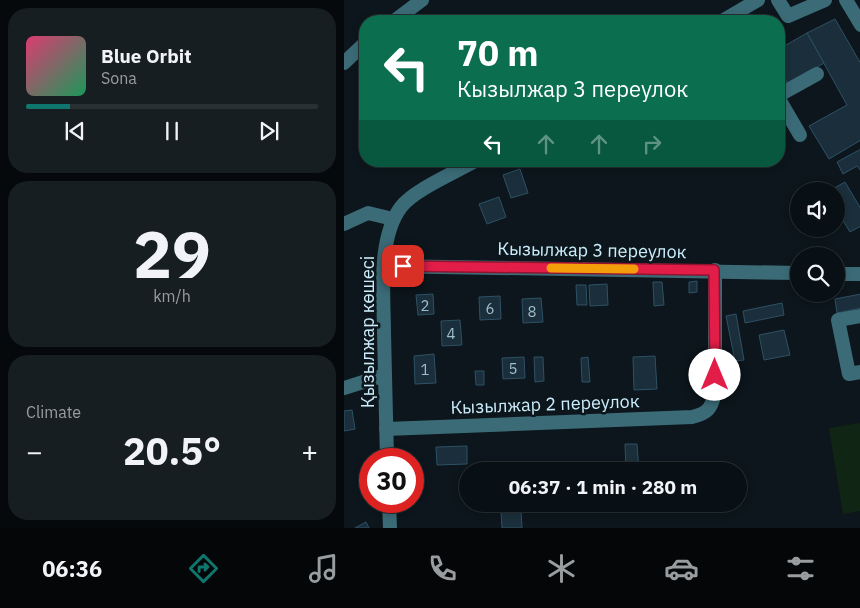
<!DOCTYPE html>
<html lang="en">
<head>
<meta charset="utf-8">
<style>
  body { margin:0; font-family:"IBM Plex Sans",sans-serif; background:#171e22; color:#f1f3f6; height:100vh; display:flex; flex-direction:column; font-size:19px; white-space:nowrap }
  * { box-sizing:border-box; margin:0 }
  p { font-size:16px; color:#999da0 }
  .icon { flex:none; width:28px; height:28px; fill:none; stroke:currentColor; stroke-width:2; stroke-linecap:round; stroke-linejoin:round }
  .map { position:relative; flex:1; overflow:hidden }
  .side { display:flex; flex-direction:column; gap:8px; padding:8px; background:#05090c; width:344px }
  .side>* { flex:none }
  .hud { position:absolute; left:15px; top:15px; width:426px; height:152px; border-radius:20px; box-shadow:0 2px 8px #0003,0 0 0 1px #293034; background:#0b6e4f; color:#fff; overflow:hidden }
  .fabs { position:absolute; left:446px; top:182px; display:grid; gap:10px }
  .fabs a { display:grid; place-items:center; width:55px; height:55px; border-radius:50%; background:#091015; box-shadow:0 2px 8px #0003,0 0 0 1px #293034; font-size:25px }
  .speed { position:absolute; left:15px; top:448px; display:flex; gap:10px; font-size:25px; font-weight:700; text-align:center }
  .speed>* { display:grid; place-content:center; width:65px; height:65px; border-radius:50%; background:#091015; box-shadow:0 2px 8px #0003,0 0 0 1px #293034; line-height:1 }
  .speed .limit { border:8px solid #d22; background:#fff; color:#111 }
  .pin { position:absolute; display:grid; place-items:center; width:42px; height:42px; color:#fff; margin:-21px; border-radius:10px; box-shadow:0 2px 8px #0006 }
  .me { position:absolute; width:55px; margin:-28px; rotate:0deg; stroke-linejoin:round; filter:drop-shadow(0 0 4px #0008) }
  .turn { display:flex; align-items:center; gap:18px; height:105px; padding:0 15px; font-size:22px }
  .turn .icon { width:65px; height:65px; stroke-width:2.5 }
  .turn b { display:block; font-size:35px; line-height:42px }
  .lanes { display:flex; align-items:center; height:48px; padding:0 15px; background:#0003; justify-content:center; gap:25px; direction:ltr }
  .lanes .off { opacity:.35 }
  .big { font-size:38px; font-weight:700; line-height:1.1 }
  .side .widget { flex:1; display:flex; flex-direction:column; justify-content:center; gap:8px; min-width:0; padding:0 18px; border-radius:20px; background:#171e22 }
  .side .dial { align-items:center; gap:0 }
  .dial b { font-size:65px; line-height:1 }
  .song { display:flex; align-items:center; gap:15px }
  .cover { width:60px; height:60px; border-radius:8px; background:linear-gradient(135deg,hsl(340 70% 55%),hsl(150 70% 35%)) }
  .played { height:5px; border-radius:2px; background:linear-gradient(90deg,#0f766e 15%,#293034 15%) }
  .keys { display:flex; justify-content:space-around; direction:ltr }
  .heat { display:flex; justify-content:space-between; align-items:center; font-size:28px; direction:ltr }
  .trip { position:absolute; left:115px; top:462px; width:288px; height:50px; border-radius:25px; background:#091015; box-shadow:0 2px 8px #0003,0 0 0 1px #293034; font-weight:700; line-height:50px; text-align:center }
  .menu { display:flex; height:80px; justify-content:space-around; align-items:center; background:#040608; color:#999da0 }
  .menu .icon { width:35px; height:35px }
  .menu .current { color:#0f766e }
  .menu b { font-size:22px; color:#f1f3f6 }
  main { display:flex; flex:1; min-height:0 }
  .map>svg:first-child { display:block }
</style>
</head>
<body>
<main>
<section class="side">
<div class="widget">
<div class="song"><i class="cover"></i><div><b>Blue Orbit</b><p>Sona</p></div></div>
<div class="played"></div>
<div class="keys"><svg class="icon" aria-label="previous" viewBox="0 0 24 24"><path d="M18 5L8 12l10 7zM5 5v14"/></svg><svg class="icon" aria-label="pause" viewBox="0 0 24 24"><path d="M8 5v14M16 5v14"/></svg><svg class="icon" aria-label="next" viewBox="0 0 24 24"><path d="M6 5l10 7-10 7zM19 5v14"/></svg></div>
</div>
<div class="widget dial"><b>29</b><p>km/h</p></div>
<div class="widget"><p>Climate</p>
<div class="heat"><a>−</a><b class="big">20.5°</b><a>+</a></div>
</div>
</section>
<div class="map">
<svg width="517" height="528" viewBox="0 0 517 528">
  <rect width="100%" height="100%" fill="#0c161c"/>
  <!-- green -->
  <polygon fill="#102513" points="516,423 516,511 499,514 485,428"/>
  <!-- building -->
  <g fill="#1a2f3b" stroke="#2e5165">
    <polygon points="491,19 517,64 517,140 485,159 465,126 503,105 463,33"/>
    <polygon points="463,33 480,63 444,84 435,68 435,49"/>
    <polygon points="517,149 517,171 513,166 499,174 493,162"/>
    <polygon points="176,169 184,193 167,198 159,175"/>
    <polygon points="472,182 477,186 474,191 464,191"/>
    <polygon points="501,182 517,209 517,226 506,232 492,209 492,191 485,191"/>
    <polygon points="155,197 162,217 143,224 135,204"/>
    <polygon points="353,281 353,292 345,293 345,282"/>
    <polygon points="309,282 318,282 320,305 310,306"/>
    <polygon points="263,284 264,305 246,306 245,285"/>
    <polygon points="232,285 242,285 243,305 233,305"/>
    <polygon points="89,294 90,314 74,315 72,295"/>
    <polygon points="517,294 517,308 493,313 491,299"/>
    <polygon points="156,296 157,319 136,320 135,297"/>
    <polygon points="197,298 199,322 179,323 178,299"/>
    <polygon points="438,303 440,315 401,323 399,311"/>
    <polygon points="392,314 400,360 391,361 382,316"/>
    <polygon points="116,320 118,345 98,346 97,321"/>
    <polygon points="440,330 446,355 420,360 415,335"/>
    <polygon points="90,354 92,383 71,384 70,356"/>
    <polygon points="311,356 313,389 290,390 289,357"/>
    <polygon points="180,357 181,378 159,379 158,358"/>
    <polygon points="190,357 199,357 200,381 191,382"/>
    <polygon points="244,357 246,382 238,382 237,358"/>
    <polygon points="131,371 140,371 140,385 132,385"/>
    <polygon points="8,410 11,429 0,431 0,411"/>
    <polygon points="281,444 293,444 295,471 282,471"/>
    <polygon points="123,446 123,464 93,465 92,447"/>
    <polygon points="135,464 147,464 147,471 136,471"/>
    <polygon points="177,511 178,528 158,528 157,512"/>
    <polygon points="22,522 25,528 11,528"/>
  </g>
  <g fill="none" stroke-linecap="round" stroke-linejoin="round">
    <!-- minor -->
    <g stroke="#3b6b77" stroke-width="14">
      <polyline points="434,0 444,16 481,0"/>
      <polyline points="502,0 517,25"/>
      <polyline points="50,21 78,0"/>
      <polyline points="378,21 414,0"/>
      <polyline points="0,63 21,43"/>
      <polyline points="435,95 473,74"/>
      <polyline points="435,99 456,135"/>
      <polyline points="0,224 24,213 49,219"/>
      <polyline points="40,266 455,273"/>
      <polyline points="492,274 517,274"/>
      <polyline points="517,316 494,320 505,374 517,372"/>
      <polyline points="0,388 41,375"/>
      <path d="M42,429L348,417C364,413 367,409 371,393V270"/>
      <path d="M43,459C42,417 41,375 40,333C40,295 33,239 57,207C70,190 112,172 131,161"/>
      <polyline points="45,501 46,528"/>
    </g>
  </g>
  <g fill="none" stroke-linecap="round" stroke-linejoin="round">
    <defs>
      <polyline id="route" points="59,266 370,270 371,375"/>
    </defs>
    <!-- route casing -->
    <use href="#route" stroke="#92132f" stroke-width="12"/>
    <!-- route -->
    <use href="#route" stroke="#e11d48" stroke-width="9"/>
    <!-- slow -->
    <polyline stroke="#f59e0b" stroke-width="9" points="207,268 290,269"/>
  </g>
  <g text-anchor="middle" dominant-baseline="central" stroke-width="5" stroke-linejoin="round" paint-order="stroke">
    <!-- number labels -->
    <g font-size="15" fill="#9fbecb">
      <text x="81" y="305">2</text>
      <text x="146" y="308">6</text>
      <text x="188" y="311">8</text>
      <text x="107" y="333">4</text>
      <text x="169" y="368">5</text>
      <text x="81" y="369">1</text>
    </g>
    <!-- street labels -->
    <g font-size="18" fill="#cbedfb" stroke="#0c161c">
      <text transform="translate(248 250) rotate(1)">Кызылжар 3 переулок</text>
      <text transform="translate(23 332) rotate(-90)">Қызылжар көшесі</text>
      <text transform="translate(201 404) rotate(-2)">Кызылжар 2 переулок</text>
    </g>
  </g>
</svg>
<div class="fabs">
<a><svg class="icon" aria-label="sound" viewBox="0 0 24 24"><path d="M4 9h4l5-4v14l-5-4H4zM17 9q2 3 0 6"/></svg></a>
<a><svg class="icon" aria-label="search" viewBox="0 0 24 24"><circle cx="10" cy="10" r="6"/><path d="M15 15l6 6"/></svg></a>
</div>
<div class="speed"><div class="limit">30</div></div>
<div class="pin" style="left:59px;top:266px;background:#d93025"><svg class="icon" aria-label="arrive" viewBox="0 0 24 24"><path d="M6 21V4h12l-3 4 3 4H6"/></svg></div>
<svg class="me" style="left:371px;top:375px" viewBox="-20 -20 40 40"><circle r="19" fill="#fff"/><path d="M0-13L10 11 0 6-10 11z" fill="#e11d48"/></svg>
<div class="trip">06:37 · 1 min · 280 m</div>
<div class="hud">
<div class="turn"><svg class="icon" aria-label="left" viewBox="0 0 24 24"><path d="M17 20v-9H6M10 6l-5 5 5 5"/></svg><div><b>70 m</b>Кызылжар 3 переулок</div></div>
<div class="lanes"><svg class="icon" aria-label="left" viewBox="0 0 24 24"><path d="M17 20v-9H6M10 6l-5 5 5 5"/></svg><svg class="icon off" aria-label="ahead" viewBox="0 0 24 24"><path d="M12 20V5M6 11l6-6 6 6"/></svg><svg class="icon off" aria-label="ahead" viewBox="0 0 24 24"><path d="M12 20V5M6 11l6-6 6 6"/></svg><svg class="icon off" aria-label="right" viewBox="0 0 24 24"><path d="M7 20v-9h11M14 6l5 5-5 5"/></svg></div>
</div>
</div>
</main>
<nav class="menu">
<b>06:36</b>
<svg class="icon current" aria-label="directions" viewBox="0 0 24 24"><path d="M12 3l9 9-9 9-9-9zM9 14v-3h6M13 9l2 2-2 2"/></svg>
<svg class="icon" aria-label="music" viewBox="0 0 24 24"><path d="M9 18V5l10-2v13"/><circle cx="6" cy="18" r="3"/><circle cx="16" cy="16" r="3"/></svg>
<svg class="icon" aria-label="phone" viewBox="0 0 24 24"><path d="M5 4h4l2 5-3 2q2 4 5 5l2-3 5 2v4C11 20 4 13 5 4z"/></svg>
<svg class="icon" aria-label="climate" viewBox="0 0 24 24"><path d="M12 3v18M4 7l16 10M4 17L20 7"/></svg>
<svg class="icon" aria-label="car" viewBox="0 0 24 24"><path d="M5 17H2v-5l4-1 3-4h7l3 4 3 1v5h-3M9 17h6M6 11h13"/><circle cx="7" cy="17" r="2"/><circle cx="17" cy="17" r="2"/></svg>
<svg class="icon" aria-label="filters" viewBox="0 0 24 24"><path d="M4 7h16M4 17h16"/><circle cx="9" cy="7" r="2"/><circle cx="15" cy="17" r="2"/></svg>
</nav>
</body>
</html>
